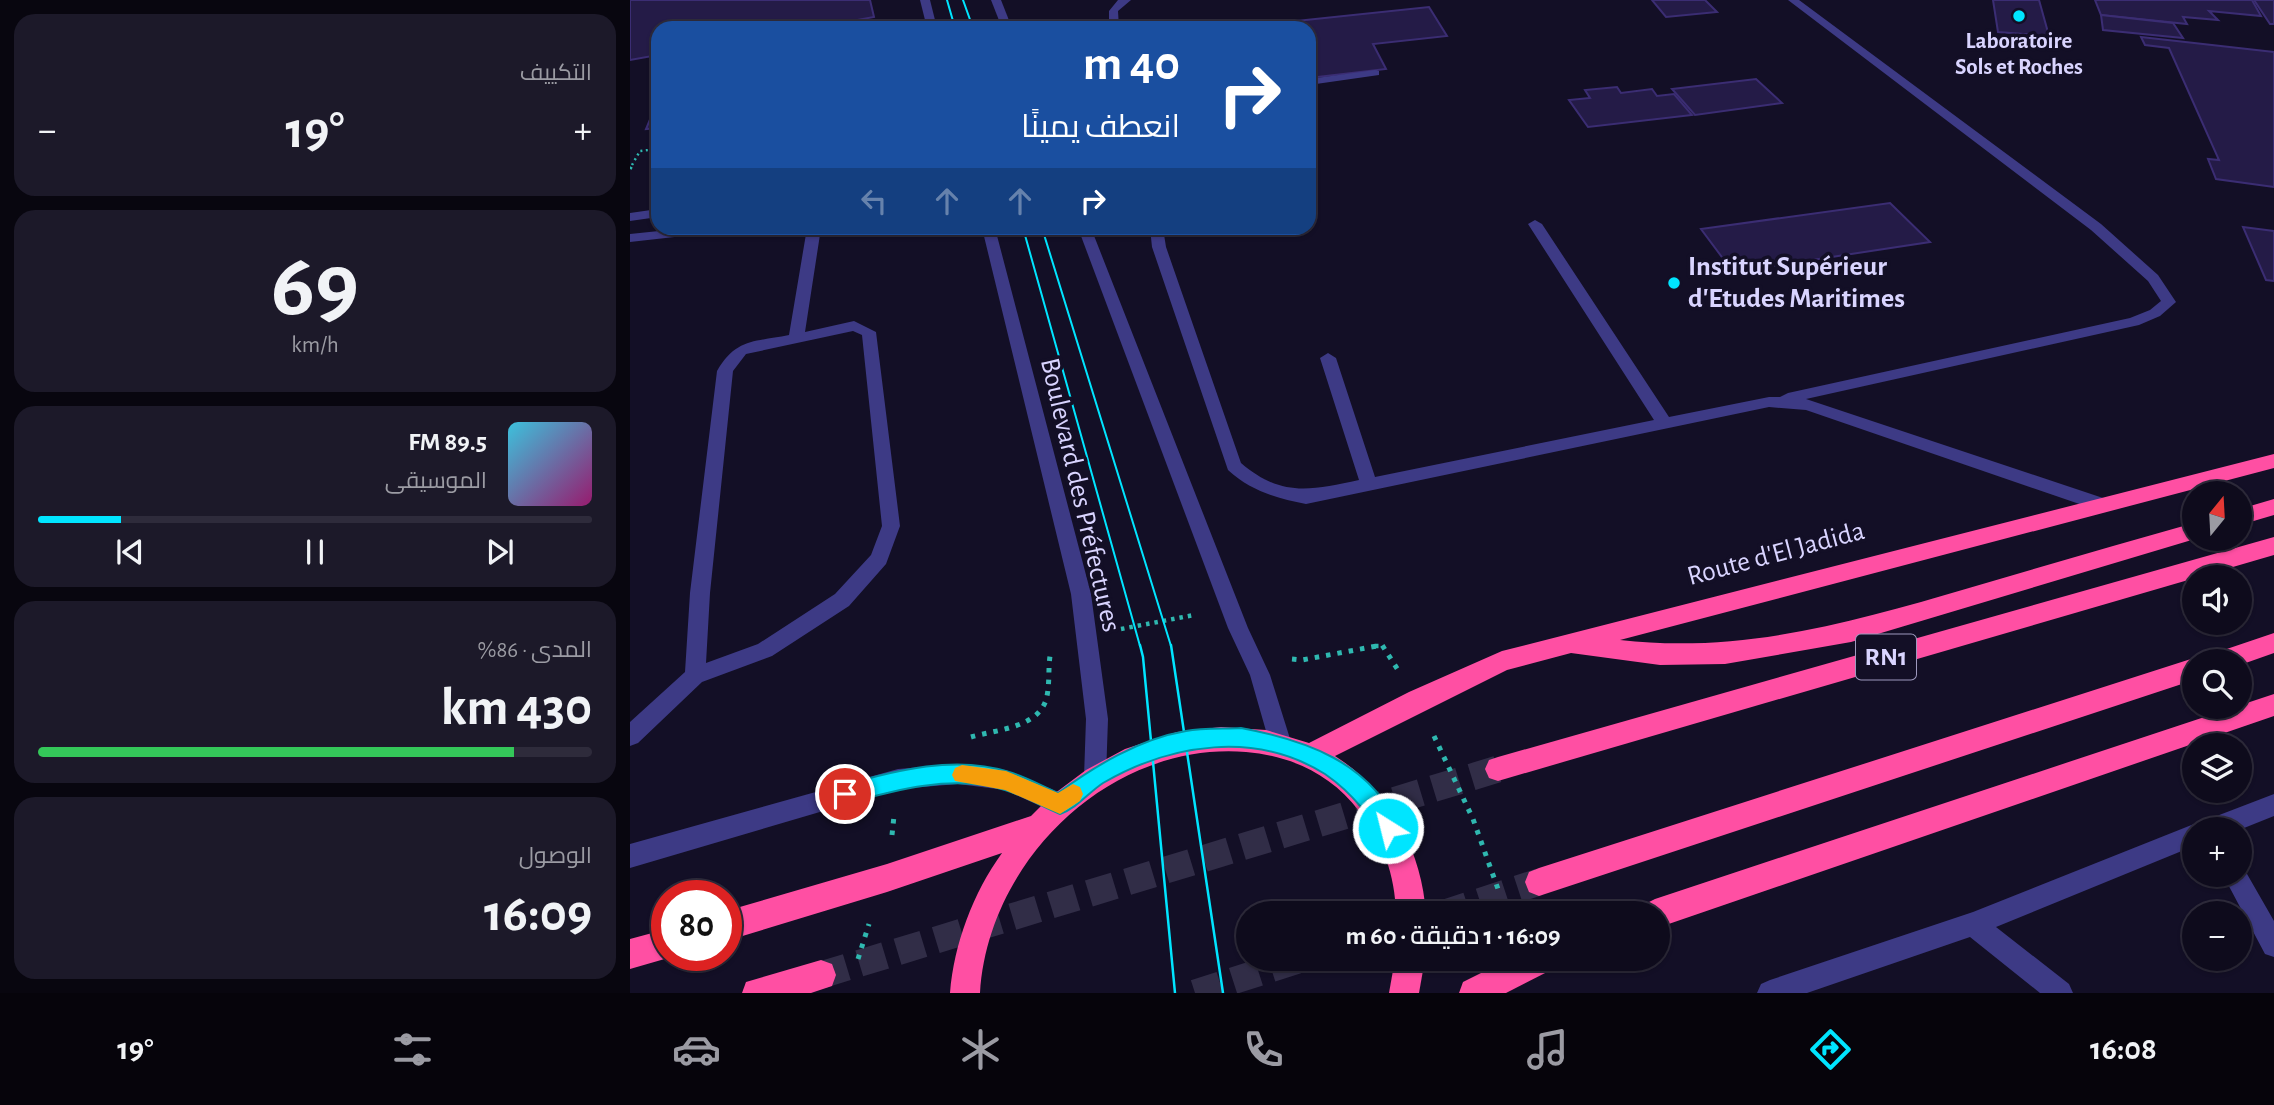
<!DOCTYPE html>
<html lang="ar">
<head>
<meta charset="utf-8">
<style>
  body { margin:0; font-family:"Alegreya Sans",Cairo,sans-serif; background:#1c1929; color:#f1f3f6; direction:rtl; height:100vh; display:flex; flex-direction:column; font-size:26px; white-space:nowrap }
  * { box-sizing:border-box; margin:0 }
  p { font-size:23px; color:#9b9ba3 }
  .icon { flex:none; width:38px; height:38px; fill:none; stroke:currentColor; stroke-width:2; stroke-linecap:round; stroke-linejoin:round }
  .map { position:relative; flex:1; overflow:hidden; direction:ltr }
  .details { display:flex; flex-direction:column; gap:14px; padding:14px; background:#08060f; width:630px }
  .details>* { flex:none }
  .hud { position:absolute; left:21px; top:21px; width:665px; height:214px; border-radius:21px; box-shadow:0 2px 5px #0004,0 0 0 2px #2e2b3b; direction:rtl; background:#1a4fa0; color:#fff; overflow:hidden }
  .needle { width:46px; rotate:18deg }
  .fabs { position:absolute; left:1552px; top:481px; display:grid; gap:14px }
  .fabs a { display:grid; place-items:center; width:70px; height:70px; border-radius:50%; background:#0e0b1c; box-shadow:0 2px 5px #0004,0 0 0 2px #2e2b3b; font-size:35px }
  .speed { position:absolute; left:21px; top:880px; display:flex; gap:14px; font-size:35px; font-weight:700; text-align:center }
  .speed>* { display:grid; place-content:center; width:91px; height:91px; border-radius:50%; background:#0e0b1c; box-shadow:0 2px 5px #0004,0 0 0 2px #2e2b3b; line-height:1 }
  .speed .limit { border:10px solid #d22; background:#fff; color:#111 }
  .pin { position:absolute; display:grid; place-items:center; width:60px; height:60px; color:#fff; margin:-30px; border:4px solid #fff; border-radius:50%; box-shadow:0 2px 7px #0007 }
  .me { position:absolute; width:77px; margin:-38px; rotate:324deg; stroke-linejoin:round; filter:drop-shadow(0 0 5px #0008) }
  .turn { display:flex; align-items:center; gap:24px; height:147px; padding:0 21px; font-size:32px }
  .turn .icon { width:91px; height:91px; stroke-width:2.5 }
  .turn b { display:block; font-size:49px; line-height:60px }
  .lanes { display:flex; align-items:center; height:66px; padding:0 21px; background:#0003; justify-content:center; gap:35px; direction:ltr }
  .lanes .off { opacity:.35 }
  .big { font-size:52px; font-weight:600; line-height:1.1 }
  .details .tile { flex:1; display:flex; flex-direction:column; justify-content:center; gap:10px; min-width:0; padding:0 24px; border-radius:21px; background:#1c1929 }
  .details .dial { align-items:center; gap:0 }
  .dial b { font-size:91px; line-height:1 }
  .song { display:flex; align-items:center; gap:21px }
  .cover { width:84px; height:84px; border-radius:10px; background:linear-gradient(135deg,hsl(190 70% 55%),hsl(320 70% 35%)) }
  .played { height:7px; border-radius:4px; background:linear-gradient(90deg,#00e5ff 15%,#2e2b3b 15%) }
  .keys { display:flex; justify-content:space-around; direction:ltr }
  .heat { display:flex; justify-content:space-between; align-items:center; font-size:38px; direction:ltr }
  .charge { height:10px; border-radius:5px; background:linear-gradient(90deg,#34c759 86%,#2e2b3b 0) }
  .trip { position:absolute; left:606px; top:901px; width:434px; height:70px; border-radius:35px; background:#0e0b1c; box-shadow:0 2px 5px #0004,0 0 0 2px #2e2b3b; font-weight:600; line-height:70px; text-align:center; direction:rtl }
  .menu { display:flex; height:112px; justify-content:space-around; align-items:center; background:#06040b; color:#9b9ba3 }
  .menu .icon { width:49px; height:49px }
  .menu .on { color:#00e5ff }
  .menu b { font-size:32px; color:#f1f3f6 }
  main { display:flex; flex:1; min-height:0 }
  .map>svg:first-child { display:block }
</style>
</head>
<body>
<main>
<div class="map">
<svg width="1644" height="993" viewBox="0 0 1644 993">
  <rect width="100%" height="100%" fill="#130f26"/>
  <!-- building -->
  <g fill="#241b47" stroke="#3b2d73" stroke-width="2">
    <polygon points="0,0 240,0 244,17 183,28 28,28 28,55 0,60"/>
    <polygon points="1022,0 1075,0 1087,12 1036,17"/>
    <polygon points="1363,0 1409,0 1419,36 1368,32"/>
    <polygon points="1465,0 1622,0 1631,16 1579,11 1588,20 1553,17 1557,24 1471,15"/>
    <polygon points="1624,0 1644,0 1644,24 1640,24"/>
    <polygon points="799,7 817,36 743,44 756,69 679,78 679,28 599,28"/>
    <polygon points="1471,15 1543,23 1553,38 1473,30"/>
    <polygon points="1511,37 1644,52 1644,187 1586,179 1578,159 1589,160 1539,48 1515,45"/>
    <polygon points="1126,79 1152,103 1065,115 1042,89"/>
    <polygon points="987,87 991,93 1022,89 1027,96 1044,94 1062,115 958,127 939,100 960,98 955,90"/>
    <polygon points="28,104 28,128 16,129 26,105"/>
    <polygon points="1260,203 1300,242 1103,272 1071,229"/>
    <polygon points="1613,227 1644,231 1644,281 1636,280"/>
  </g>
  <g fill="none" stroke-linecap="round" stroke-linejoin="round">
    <!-- highway-tunnel -->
    <g stroke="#312d47" stroke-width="27" stroke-dasharray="27 13" stroke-linecap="butt">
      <polyline points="812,914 909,882"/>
      <polyline points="191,975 868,769"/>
      <polyline points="565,993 671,959"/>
    </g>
    <!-- path-far3 -->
    <polyline stroke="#2fb8b0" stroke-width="2.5" stroke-dasharray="2 3.5" stroke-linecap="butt" points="2,165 10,151 28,149"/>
    <!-- path-far2 -->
    <polyline stroke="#2fb8b0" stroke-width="3.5" stroke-dasharray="2.5 4.5" stroke-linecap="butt" points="0,169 3,163"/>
    <!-- path-far1 -->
    <g stroke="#2fb8b0" stroke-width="4.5" stroke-dasharray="3.5 5" stroke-linecap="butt">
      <polyline points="491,629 564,615"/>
      <polyline points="745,646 753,646"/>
    </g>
    <!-- path -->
    <g stroke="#2fb8b0" stroke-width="5" stroke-dasharray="4.5 7" stroke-linecap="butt">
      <polyline points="662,659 672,660 752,645 768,670"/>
      <polyline points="804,736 843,819 868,889"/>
      <path d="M341,737C365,730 407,728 416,700C420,686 418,670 420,656"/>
      <polyline points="262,835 264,816"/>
      <polyline points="872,901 875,914"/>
      <polyline points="228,959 239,924"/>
    </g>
    <!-- minor -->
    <g fill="#3d3a85" fill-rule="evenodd">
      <polygon points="290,0 300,0 307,28 297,28"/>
      <polygon points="361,0 371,0 382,28 372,28"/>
      <polygon points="488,0 501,0 488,11 489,28 479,28 479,11"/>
      <path d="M1158,0H1169L1471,224L1528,275L1546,302L1530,316L1509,325L1176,399L1476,499L1479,504L1476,509H1464L1176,410L1139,407L676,504C646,498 621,491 598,470L522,247L520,228H533L536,247L611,463C652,498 681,490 729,480L690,358L698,353L706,358L745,477L1024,420L898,224L905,220L912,224L1039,417L1139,397H1150L1158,393L1500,318L1520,310L1531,301L1518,281L1461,230Z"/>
      <polygon points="745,70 749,71 749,75 679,85 679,79"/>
      <polygon points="28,209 28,217 0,221 0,213"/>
      <polygon points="58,228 96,228 89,232 0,242 0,234"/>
      <path d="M177,228H191L175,332L224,321L246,332L270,526L256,564L219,606L142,656L72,682L8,743L0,746V722L55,672L60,593L87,371C106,338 125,342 159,335ZM223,331L232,335L252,526L241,555L205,594L128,644L76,663L80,593L103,371L116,354Z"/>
      <polygon points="352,228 365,228 461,594 478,719 476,777 473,784 465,787 457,784 454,777 456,719 441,594"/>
      <polygon points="448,228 461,228 618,628 640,675 662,745 659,752 651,755 643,752 640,745 620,675 598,628"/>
      <polygon points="328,764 376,770 438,796 441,804 438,812 430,815 375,790 328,784 268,789 0,868 0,844 268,769"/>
      <polygon points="1644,794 1644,816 1609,830 1564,830 1564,846 1366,927 1439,984 1443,993 1410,993 1340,937 1177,993 1127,993 1131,984 1140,980 1343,912 1564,824 1569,826 1571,822"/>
      <polygon points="1610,865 1613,867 1644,921 1644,957 1635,954 1593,875 1610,875"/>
    </g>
    <!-- highway -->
    <g fill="#ff4fa3" fill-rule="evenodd">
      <path d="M1644,454V468L990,640C1112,654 1223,622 1339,588C1414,566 1489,544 1564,523L1565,539L1221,642L1095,664L1030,665L941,653L877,670L705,756C759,790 792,850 796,914H766C765,874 753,842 729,811C701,774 661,756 616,752C481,741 358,860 350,993H320C324,944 343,893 372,853L257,892L96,941V911L257,864L401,816L420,797L456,770L495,749L547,732L591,727L636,730L679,743L779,692L872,651Z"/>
      <polygon points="1644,499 1644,515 1610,525 1610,509"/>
      <polygon points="1644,537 1644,555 868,781 859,778 855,769 859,760 868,757"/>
      <polygon points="1644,633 1644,653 1610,665 1610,662 1576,662 1579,655"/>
      <polygon points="1564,658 1572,662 1564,662 1564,680 909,896 899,892 895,882 899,872 909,868"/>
      <polygon points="1644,694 1644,716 1027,928 1027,914 1011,914 1015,904 1025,899"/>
      <polygon points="37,929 37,956 45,956 0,969 0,939"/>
      <polygon points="765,959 795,959 789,993 759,993"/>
      <polygon points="879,959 925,959 921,970 876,993 829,993 833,982"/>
      <polygon points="191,960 202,964 206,975 202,986 181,993 112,993 116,982"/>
    </g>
    <!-- tram-far1 -->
    <g stroke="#00e5ff" stroke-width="2">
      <polyline points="317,0 325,28"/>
      <polyline points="333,0 343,28"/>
      <polyline points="393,228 510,646"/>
      <polyline points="412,228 541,646"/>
    </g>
    <!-- tram -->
    <g stroke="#00e5ff" stroke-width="2.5">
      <polyline points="510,645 513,657 545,993"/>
      <polyline points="541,645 593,993"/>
    </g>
  </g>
  <!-- route -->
  <path fill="#00e5ff" stroke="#0095a6" stroke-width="2" d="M611,728C675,740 741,762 769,828L765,835L758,838C745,833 739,818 731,807C721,795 708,783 695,774C626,731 542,743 473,783C458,793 447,808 430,814C412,807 394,795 375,790C323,774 265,790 215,804L207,801L204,794L207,788L215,785C266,770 326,755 379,772C396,777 412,786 428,793C465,766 509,739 556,731C573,728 593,729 611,728Z"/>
  <!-- slow -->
  <polygon fill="#f59e0b" points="332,765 376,771 428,793 443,784 450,787 453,794 450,801 430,814 375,790 325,781 322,775 325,768"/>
  <!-- markers -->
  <g fill="#00e5ff" stroke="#130f26" stroke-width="2.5">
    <circle cx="1389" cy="16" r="7"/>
    <circle cx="1044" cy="283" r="7"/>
  </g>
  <g text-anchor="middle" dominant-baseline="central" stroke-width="7" stroke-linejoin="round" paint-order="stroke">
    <!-- far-poi labels -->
    <g font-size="23" font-weight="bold" fill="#d9d4ff" stroke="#130f26">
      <text x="1389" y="41">Laboratoire<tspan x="1389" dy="26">Sols et Roches</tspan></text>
    </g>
    <!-- shield labels -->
    <rect fill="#130f26" stroke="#9e99be" stroke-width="2" x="1226" y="634.5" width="60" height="45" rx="5"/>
    <g font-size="26" font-weight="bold" fill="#d9d4ff">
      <text x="1256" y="657">RN1</text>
    </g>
    <!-- poi labels -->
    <g font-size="28" font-weight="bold" fill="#d9d4ff" stroke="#130f26" text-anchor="start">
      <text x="1058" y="267">Institut Supérieur<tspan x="1058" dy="32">d'Etudes Maritimes</tspan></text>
    </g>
    <!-- street labels -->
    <g font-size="28" fill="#d9d4ff" stroke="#130f26">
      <text transform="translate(450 495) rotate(77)">Boulevard des Préfectures</text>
      <text transform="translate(1146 554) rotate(-15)">Route d'El Jadida</text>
    </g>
  </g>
</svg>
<div class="fabs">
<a><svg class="needle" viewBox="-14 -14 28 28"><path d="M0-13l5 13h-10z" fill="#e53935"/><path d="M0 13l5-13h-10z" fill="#9b9ba3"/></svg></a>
<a><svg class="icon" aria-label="sound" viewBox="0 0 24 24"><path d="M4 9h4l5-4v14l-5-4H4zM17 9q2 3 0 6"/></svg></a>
<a><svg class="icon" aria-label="search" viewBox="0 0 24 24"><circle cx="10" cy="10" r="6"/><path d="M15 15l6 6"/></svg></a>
<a><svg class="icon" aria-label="layers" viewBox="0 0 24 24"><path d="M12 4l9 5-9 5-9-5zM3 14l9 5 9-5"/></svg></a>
<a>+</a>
<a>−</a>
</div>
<div class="speed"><div class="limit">80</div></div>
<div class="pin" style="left:215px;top:794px;background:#d93025"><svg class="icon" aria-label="arrive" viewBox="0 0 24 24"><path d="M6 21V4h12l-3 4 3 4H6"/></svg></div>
<svg class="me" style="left:758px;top:828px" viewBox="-20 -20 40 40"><circle r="17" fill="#00e5ff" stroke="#fff" stroke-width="3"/><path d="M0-11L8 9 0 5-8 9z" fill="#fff"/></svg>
<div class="trip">16:09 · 1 دقيقة · 60 m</div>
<div class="hud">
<div class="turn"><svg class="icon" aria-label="right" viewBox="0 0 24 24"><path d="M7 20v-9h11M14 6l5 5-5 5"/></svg><div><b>40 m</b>انعطف يمينًا</div></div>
<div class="lanes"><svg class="icon off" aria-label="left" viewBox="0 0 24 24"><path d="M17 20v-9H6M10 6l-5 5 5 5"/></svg><svg class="icon off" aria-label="ahead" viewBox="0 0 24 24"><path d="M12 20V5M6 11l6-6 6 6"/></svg><svg class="icon off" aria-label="ahead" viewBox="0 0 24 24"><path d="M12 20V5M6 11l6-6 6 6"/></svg><svg class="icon" aria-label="right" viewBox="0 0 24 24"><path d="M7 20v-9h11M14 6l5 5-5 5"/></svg></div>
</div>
</div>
<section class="details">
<div class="tile"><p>التكييف</p>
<div class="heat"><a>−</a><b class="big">19°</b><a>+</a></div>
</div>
<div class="tile dial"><b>69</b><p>km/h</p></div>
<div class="tile">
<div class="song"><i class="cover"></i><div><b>89.5 FM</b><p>الموسيقى</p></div></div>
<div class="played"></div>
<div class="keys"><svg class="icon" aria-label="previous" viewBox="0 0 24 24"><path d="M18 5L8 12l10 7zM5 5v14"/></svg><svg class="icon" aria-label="pause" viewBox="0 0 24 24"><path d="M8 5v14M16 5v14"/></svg><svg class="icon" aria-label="next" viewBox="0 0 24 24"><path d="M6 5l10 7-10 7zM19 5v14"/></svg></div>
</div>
<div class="tile"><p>المدى · 86%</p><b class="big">430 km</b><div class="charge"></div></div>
<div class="tile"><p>الوصول</p><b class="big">16:09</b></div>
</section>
</main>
<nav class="menu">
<b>16:08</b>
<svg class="icon on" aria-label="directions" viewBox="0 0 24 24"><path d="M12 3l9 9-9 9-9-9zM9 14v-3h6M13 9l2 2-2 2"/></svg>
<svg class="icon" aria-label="music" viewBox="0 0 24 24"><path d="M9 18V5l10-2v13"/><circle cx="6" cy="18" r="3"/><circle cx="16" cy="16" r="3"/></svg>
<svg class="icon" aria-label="phone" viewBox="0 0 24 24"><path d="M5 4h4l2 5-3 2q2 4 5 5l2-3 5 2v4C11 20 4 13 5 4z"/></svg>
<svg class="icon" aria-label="climate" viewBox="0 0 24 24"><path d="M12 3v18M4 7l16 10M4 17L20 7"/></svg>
<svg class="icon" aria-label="car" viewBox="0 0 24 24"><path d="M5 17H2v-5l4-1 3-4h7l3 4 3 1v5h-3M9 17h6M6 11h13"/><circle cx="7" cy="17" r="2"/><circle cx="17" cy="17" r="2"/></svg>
<svg class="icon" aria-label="filters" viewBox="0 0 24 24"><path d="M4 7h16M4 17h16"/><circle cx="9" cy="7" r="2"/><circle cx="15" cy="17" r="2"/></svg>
<b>19°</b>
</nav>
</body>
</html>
